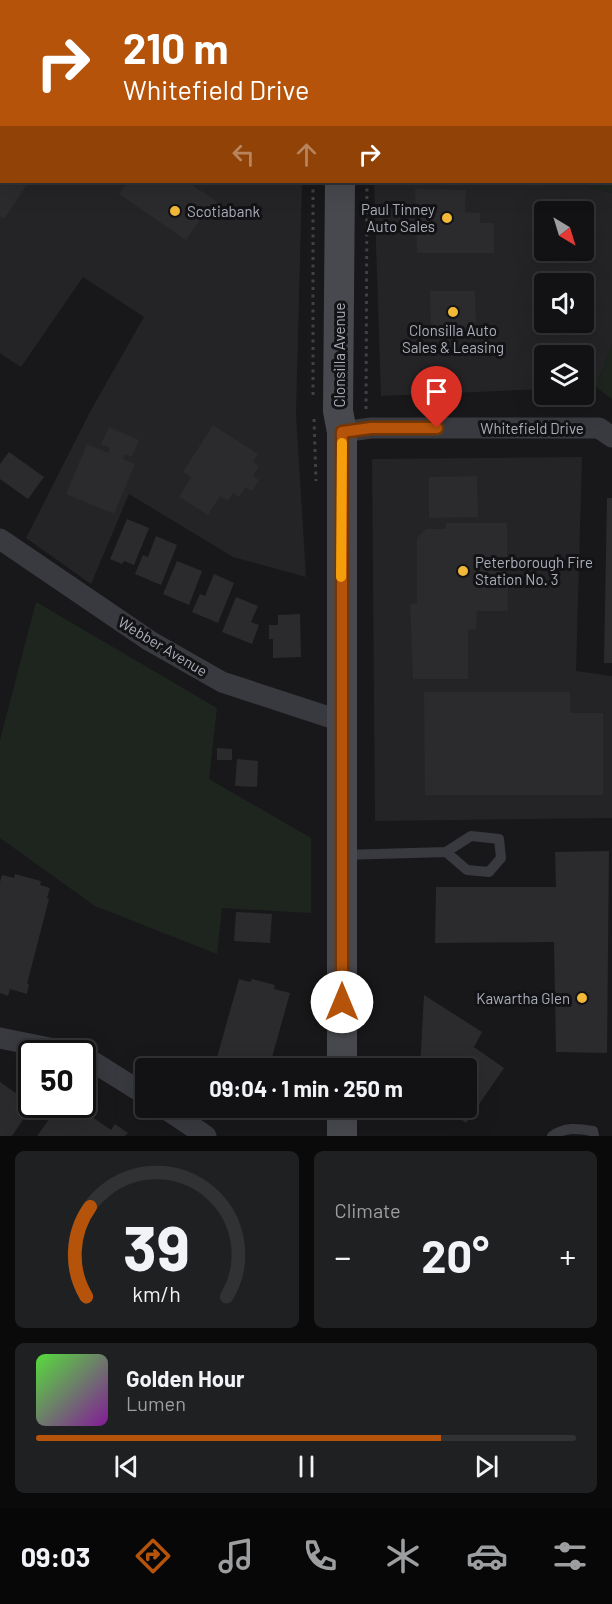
<!DOCTYPE html>
<html lang="en">
<head>
<meta charset="utf-8">
<style>
  body { margin:0; font-family:Barlow,sans-serif; background:#1f2022; color:#f1f3f6; height:100vh; display:flex; flex-direction:column; font-size:22px; white-space:nowrap }
  * { box-sizing:border-box; margin:0 }
  p { font-size:20px; color:#9c9ea0 }
  .icon { flex:none; width:33px; height:33px; fill:none; stroke:currentColor; stroke-width:2; stroke-linecap:round; stroke-linejoin:round }
  .map { position:relative; height:1136px; overflow:hidden }
  .drawer { display:flex; flex-direction:column; gap:15px; padding:15px; background:#0a0a0b; flex:1 }
  .drawer>* { flex:none }
  .guide { position:absolute; left:0px; top:0px; width:612px; height:183px; box-shadow:0 6px 24px #0002,0 0 0 2px #313234; background:#b45309; color:#fff; overflow:hidden }
  .needle { width:39px; rotate:142deg }
  .controls { position:absolute; left:534px; top:201px; display:grid; gap:12px }
  .controls a { display:grid; place-items:center; width:60px; height:60px; border-radius:6px; background:#121214; box-shadow:0 6px 24px #0002,0 0 0 2px #313234; font-size:30px }
  .speed { position:absolute; left:18px; top:1040px; display:flex; gap:12px; font-size:30px; font-weight:700; text-align:center }
  .speed>* { display:grid; place-content:center; width:78px; height:78px; border-radius:50%; background:#121214; box-shadow:0 6px 24px #0002,0 0 0 2px #313234; line-height:1 }
  .speed .limit { border:3px solid #111; border-radius:9px; background:#fff; color:#111 }
  .pin { position:absolute; display:grid; place-items:center; width:51px; height:51px; color:#fff; margin:-62px -26px; border-radius:50% 50% 50% 0; rotate:-45deg; box-shadow:0 0 6px #0007 }
  .pin .icon { rotate:45deg }
  .me { position:absolute; width:66px; margin:-33px; rotate:0deg; stroke-linejoin:round; filter:drop-shadow(0 0 4px #0008) }
  .turn { display:flex; align-items:center; gap:21px; height:126px; padding:0 24px; font-size:27px }
  .turn .icon { width:78px; height:78px; stroke-width:2.5 }
  .turn b { display:block; font-size:42px; line-height:51px }
  .lanes { display:flex; align-items:center; height:57px; padding:0 24px; background:#0003; justify-content:center; gap:30px; direction:ltr }
  .lanes .off { opacity:.35 }
  .big { font-size:45px; font-weight:700; line-height:1.1 }
  .drawer .widget { flex:1; display:flex; flex-direction:column; justify-content:center; gap:9px; min-width:0; padding:0 21px; border-radius:9px; background:#1f2022 }
  .drawer .dial { align-items:center; gap:0 }
  .dial svg { height:156px; overflow:visible; fill:none; stroke:#313234; stroke-width:7; stroke-linecap:round; text-anchor:middle }
  .dial text { fill:#f1f3f6; stroke:none }
  .song { display:flex; align-items:center; gap:18px }
  .cover { width:72px; height:72px; border-radius:9px; background:linear-gradient(135deg,hsl(110 70% 55%),hsl(290 70% 35%)) }
  .played { height:6px; border-radius:3px; background:linear-gradient(90deg,#b45309 75%,#313234 75%) }
  .keys { display:flex; justify-content:space-around; direction:ltr }
  .heat { display:flex; justify-content:space-between; align-items:center; font-size:33px; direction:ltr }
  .drawer .tiles { flex:1; display:grid; gap:15px; grid-template-columns:1fr 1fr }
  .widget:last-child { grid-column:span 2 }
  .trip { position:absolute; left:135px; top:1058px; width:342px; height:60px; border-radius:6px; background:#121214; box-shadow:0 6px 24px #0002,0 0 0 2px #313234; font-weight:700; line-height:60px; text-align:center }
  .tabs { display:flex; height:96px; justify-content:space-around; align-items:center; background:#070708; color:#9c9ea0 }
  .tabs .icon { width:42px; height:42px }
  .tabs .selected { color:#b45309 }
  .tabs b { font-size:27px; color:#f1f3f6 }
  .map>svg:first-child { display:block }
</style>
</head>
<body>
<div class="map">
<svg width="612" height="1136" viewBox="0 0 612 1136">
  <rect width="100%" height="100%" fill="#18181a"/>
  <!-- built -->
  <g fill="#242427" fill-rule="evenodd">
    <polygon points="0,0 306,0 2,2 2,182 302,182 296,415 306,577 233,557 129,494 91,584 26,538 91,410 144,317 83,277 21,367 0,353"/>
    <path d="M374,182H573L612,193V344L596,387L584,388V356H544V389L381,396ZM544,212H584V250H544ZM544,284H584V322H544Z"/>
    <polygon points="582,457 576,671 612,676 612,818 375,821 372,459"/>
  </g>
  <!-- green -->
  <g fill="#1e251f">
    <polygon points="379,0 612,0 612,193 573,182 610,182 610,2"/>
    <polygon points="612,344 612,399 596,387"/>
    <polygon points="36,602 217,708 209,779 311,838 311,913 222,908 217,954 95,906 0,838 0,740"/>
  </g>
  <!-- building -->
  <g fill="#2b2b2e">
    <polygon points="0,182 29,182 4,219 0,216"/>
    <polygon points="128,182 188,182 223,206 217,214 208,208 186,240 119,194"/>
    <polygon points="415,189 466,190 465,212 480,213 480,223 494,223 494,253 417,253"/>
    <polygon points="430,291 475,291 476,333 431,333"/>
    <polygon points="213,425 258,454 253,462 259,466 253,476 259,480 252,491 246,487 239,497 233,493 228,501 220,496 208,515 179,497 191,477 183,472"/>
    <polygon points="109,427 139,440 132,457 125,454 123,459 135,464 114,514 66,494 87,444 108,453 110,448 101,444"/>
    <polygon points="9,452 44,477 28,499 0,479 0,464"/>
    <polygon points="477,476 478,517 429,518 429,477"/>
    <polygon points="607,498 612,498 612,663 604,663"/>
    <polygon points="127,519 149,528 134,565 124,561 122,564 110,559"/>
    <polygon points="446,523 507,523 508,611 477,611 476,629 468,630 468,679 413,679 410,604 417,603 417,538 426,529 446,529"/>
    <polygon points="156,536 177,545 161,585 135,574 143,555 148,557"/>
    <polygon points="177,561 202,571 189,605 163,594"/>
    <polygon points="214,574 234,583 218,623 192,612 200,594 205,596"/>
    <polygon points="236,597 258,606 251,622 259,625 252,644 222,632"/>
    <polygon points="300,614 301,657 273,658 273,639 269,639 269,625 278,625 278,615"/>
    <polygon points="424,692 570,692 570,713 603,713 603,795 425,795"/>
    <polygon points="217,748 232,749 232,760 217,760"/>
    <polygon points="237,759 258,761 257,787 235,786"/>
    <polygon points="609,851 607,1053 556,1052 554,942 435,943 436,887 556,887 555,852"/>
    <polygon points="15,874 41,881 40,885 50,888 47,898 49,899 27,984 29,984 27,994 10,989 8,996 0,993 0,882 2,875 14,878"/>
    <polygon points="236,912 272,914 270,943 234,941"/>
    <polygon points="239,979 250,982 252,979 275,985 274,989 290,993 269,1068 214,1068"/>
    <polygon points="424,995 482,1032 474,1047 504,1068 466,1123 442,1107 466,1107 466,1068 420,1068"/>
    <polygon points="0,1082 33,1105 12,1136 0,1136"/>
    <polygon points="60,1104 72,1104 78,1108 75,1112 84,1119 88,1114 111,1130 115,1124 128,1133 125,1136 37,1136"/>
  </g>
  <g fill="none" stroke-linecap="round" stroke-linejoin="round">
    <!-- path -->
    <g stroke="#3f4146" stroke-width="3" stroke-dasharray="3 4.5" stroke-linecap="butt">
      <polyline points="314,2 314,0"/>
      <polyline points="313,182 313,397"/>
      <polyline points="366,409 367,182"/>
      <polyline points="314,419 316,481"/>
    </g>
    <!-- lane -->
    <g stroke="#393a3f" stroke-width="10">
      <polyline points="105,0 107,2"/>
      <polyline points="363,0 371,2"/>
      <polyline points="419,0 420,2"/>
      <polyline points="610,41 612,41"/>
      <polyline points="343,855 446,852 471,836 499,839 501,858 489,872 467,870 446,852"/>
      <path d="M552,1136C565,1127 577,1128 593,1131L594,1136"/>
    </g>
    <!-- street -->
    <g stroke="#393a3f" stroke-width="21">
      <polyline points="342,432 371,428 599,428 612,437"/>
      <polyline points="0,539 150,641 222,682 341,721"/>
      <polyline points="0,1038 74,1053"/>
      <polyline points="82,1055 146,1095"/>
      <polyline points="163,1107 206,1136"/>
    </g>
    <!-- secondary -->
    <g stroke="#47494f" stroke-width="30">
      <polyline points="342,2 342,0"/>
      <polyline points="340,182 338,411 342,432 342,1068"/>
      <polyline points="342,1107 342,1136"/>
    </g>
  </g>
  <g fill="none" stroke-linecap="round" stroke-linejoin="round">
    <defs>
      <polyline id="route" points="342,1002 342,432 371,428 437,428"/>
    </defs>
    <!-- route casing -->
    <use href="#route" stroke="#753606" stroke-width="15"/>
    <!-- route -->
    <use href="#route" stroke="#b45309" stroke-width="10"/>
    <!-- slow -->
    <polyline stroke="#f59e0b" stroke-width="10" points="341,577 342,443"/>
  </g>
  <!-- markers -->
  <g fill="#f2b838" stroke="#131315" stroke-width="2">
    <circle cx="175" cy="211" r="6"/>
    <circle cx="447" cy="218" r="6"/>
    <circle cx="453" cy="312" r="6"/>
    <circle cx="463" cy="571" r="6"/>
    <circle cx="582" cy="998" r="6"/>
  </g>
  <g text-anchor="middle" dominant-baseline="central" stroke-width="6" stroke-linejoin="round" paint-order="stroke">
    <!-- poi labels -->
    <g font-size="15" fill="#aaaeba" stroke="#131315" text-anchor="end">
      <text x="435" y="209">Paul Tinney<tspan x="435" dy="17">Auto Sales</tspan></text>
      <text x="187" y="211" text-anchor="start">Scotiabank</text>
      <text x="453" y="330" text-anchor="middle">Clonsilla Auto<tspan x="453" dy="17">Sales &amp; Leasing</tspan></text>
      <text x="475" y="562" text-anchor="start">Peterborough Fire<tspan x="475" dy="17">Station No. 3</tspan></text>
      <text x="570" y="998">Kawartha Glen</text>
    </g>
    <!-- street labels -->
    <g font-size="15" fill="#aaaeba" stroke="#131315">
      <text transform="translate(339 355) rotate(-90)">Clonsilla Avenue</text>
      <text x="532" y="428">Whitefield Drive</text>
      <text transform="translate(163 646) rotate(31)">Webber Avenue</text>
    </g>
  </g>
</svg>
<div class="controls">
<a><svg class="needle" viewBox="-14 -14 28 28"><path d="M0-13l5 13h-10z" fill="#e53935"/><path d="M0 13l5-13h-10z" fill="#9c9ea0"/></svg></a>
<a><svg class="icon" aria-label="sound" viewBox="0 0 24 24"><path d="M4 9h4l5-4v14l-5-4H4zM17 9q2 3 0 6"/></svg></a>
<a><svg class="icon" aria-label="layers" viewBox="0 0 24 24"><path d="M12 4l9 5-9 5-9-5zM3 14l9 5 9-5"/></svg></a>
</div>
<div class="speed"><div class="limit">50</div></div>
<div class="pin" style="left:437px;top:428px;background:#d93025"><svg class="icon" aria-label="arrive" viewBox="0 0 24 24"><path d="M6 21V4h12l-3 4 3 4H6"/></svg></div>
<svg class="me" style="left:342px;top:1002px" viewBox="-20 -20 40 40"><circle r="19" fill="#fff"/><path d="M0-13L10 11 0 6-10 11z" fill="#b45309"/></svg>
<div class="trip">09:04 · 1 min · 250 m</div>
<div class="guide">
<div class="turn"><svg class="icon" aria-label="right" viewBox="0 0 24 24"><path d="M7 20v-9h11M14 6l5 5-5 5"/></svg><div><b>210 m</b>Whitefield Drive</div></div>
<div class="lanes"><svg class="icon off" aria-label="left" viewBox="0 0 24 24"><path d="M17 20v-9H6M10 6l-5 5 5 5"/></svg><svg class="icon off" aria-label="ahead" viewBox="0 0 24 24"><path d="M12 20V5M6 11l6-6 6 6"/></svg><svg class="icon" aria-label="right" viewBox="0 0 24 24"><path d="M7 20v-9h11M14 6l5 5-5 5"/></svg></div>
</div>
</div>
<section class="drawer">
<div class="tiles">
<div class="widget dial"><svg viewBox="0 0 100 80">
<path d="M14 69A42 42 0 1 1 86 69"/>
<path d="M14 69A42 42 0 0 1 16 23" stroke="#b45309"/>
<text x="50" y="56" font-size="32" font-weight="700">39</text>
<text x="50" y="72" font-size="11">km/h</text>
</svg></div>
<div class="widget"><p>Climate</p>
<div class="heat"><a>−</a><b class="big">20°</b><a>+</a></div>
</div>
<div class="widget">
<div class="song"><i class="cover"></i><div><b>Golden Hour</b><p>Lumen</p></div></div>
<div class="played"></div>
<div class="keys"><svg class="icon" aria-label="previous" viewBox="0 0 24 24"><path d="M18 5L8 12l10 7zM5 5v14"/></svg><svg class="icon" aria-label="pause" viewBox="0 0 24 24"><path d="M8 5v14M16 5v14"/></svg><svg class="icon" aria-label="next" viewBox="0 0 24 24"><path d="M6 5l10 7-10 7zM19 5v14"/></svg></div>
</div>
</div>
</section>
<nav class="tabs">
<b>09:03</b>
<svg class="icon selected" aria-label="directions" viewBox="0 0 24 24"><path d="M12 3l9 9-9 9-9-9zM9 14v-3h6M13 9l2 2-2 2"/></svg>
<svg class="icon" aria-label="music" viewBox="0 0 24 24"><path d="M9 18V5l10-2v13"/><circle cx="6" cy="18" r="3"/><circle cx="16" cy="16" r="3"/></svg>
<svg class="icon" aria-label="phone" viewBox="0 0 24 24"><path d="M5 4h4l2 5-3 2q2 4 5 5l2-3 5 2v4C11 20 4 13 5 4z"/></svg>
<svg class="icon" aria-label="climate" viewBox="0 0 24 24"><path d="M12 3v18M4 7l16 10M4 17L20 7"/></svg>
<svg class="icon" aria-label="car" viewBox="0 0 24 24"><path d="M5 17H2v-5l4-1 3-4h7l3 4 3 1v5h-3M9 17h6M6 11h13"/><circle cx="7" cy="17" r="2"/><circle cx="17" cy="17" r="2"/></svg>
<svg class="icon" aria-label="filters" viewBox="0 0 24 24"><path d="M4 7h16M4 17h16"/><circle cx="9" cy="7" r="2"/><circle cx="15" cy="17" r="2"/></svg>
</nav>
</body>
</html>
